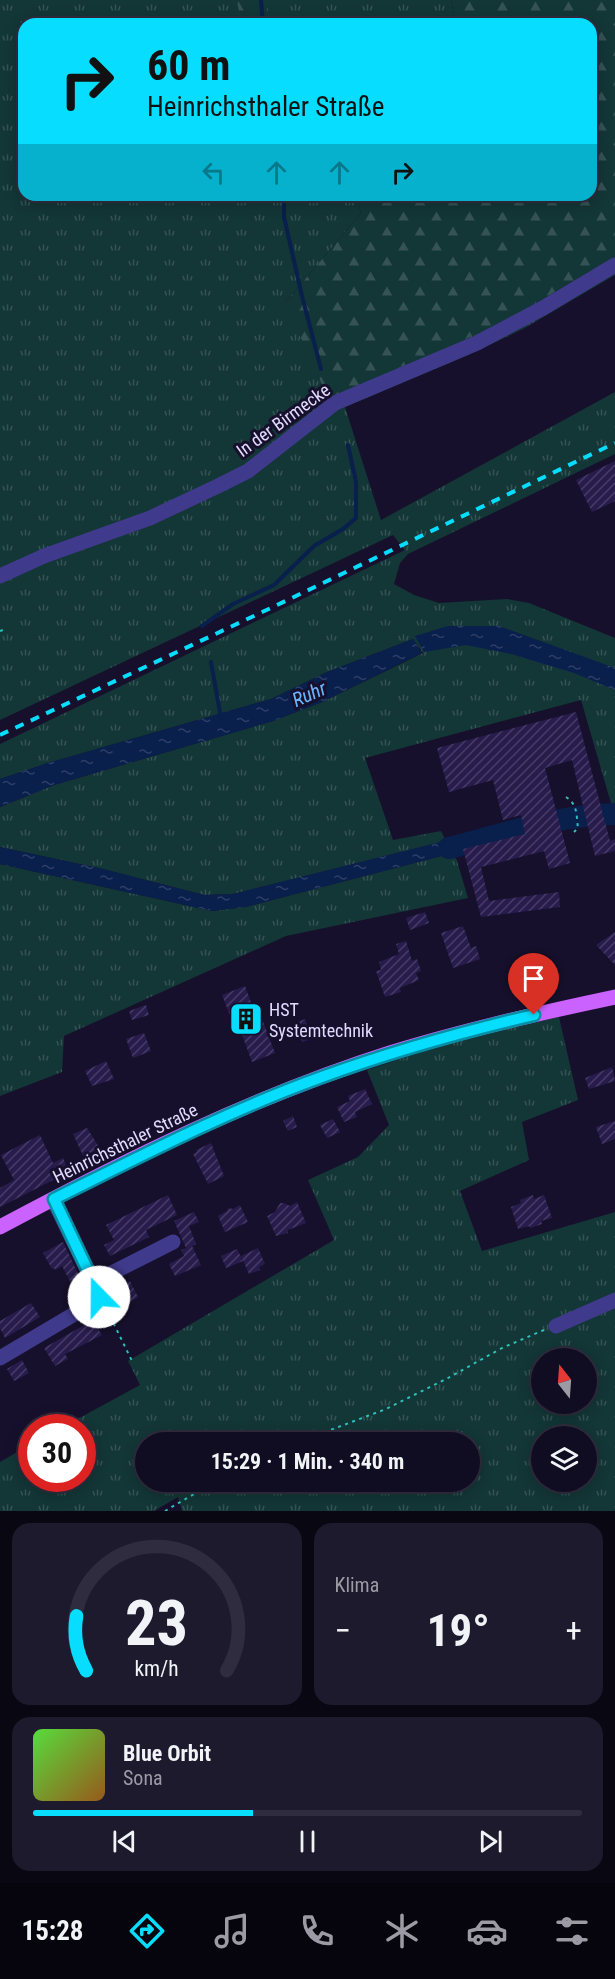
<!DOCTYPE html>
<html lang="de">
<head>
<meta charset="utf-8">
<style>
  body { margin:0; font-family:"Roboto Condensed",sans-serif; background:#1e1a2e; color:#f1f3f6; height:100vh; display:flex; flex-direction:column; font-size:22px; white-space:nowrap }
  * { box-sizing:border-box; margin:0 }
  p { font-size:20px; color:#9c9ba5 }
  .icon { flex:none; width:33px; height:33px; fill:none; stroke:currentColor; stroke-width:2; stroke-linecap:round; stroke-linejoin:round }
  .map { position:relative; height:1511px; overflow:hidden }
  .sheet { display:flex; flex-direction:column; gap:12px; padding:12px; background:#090712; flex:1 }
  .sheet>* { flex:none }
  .banner { position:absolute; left:18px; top:18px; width:579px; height:183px; border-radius:18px; box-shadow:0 3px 15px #0003,0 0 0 2px #302c3f; background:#07deff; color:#111; overflow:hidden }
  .needle { width:39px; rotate:343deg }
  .tools { position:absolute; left:531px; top:1348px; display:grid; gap:12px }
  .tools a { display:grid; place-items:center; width:66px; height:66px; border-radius:50%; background:#100c21; box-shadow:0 3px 15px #0003,0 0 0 2px #302c3f; font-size:30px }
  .speed { position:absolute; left:18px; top:1414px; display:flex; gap:12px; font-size:30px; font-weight:700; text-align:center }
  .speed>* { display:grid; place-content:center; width:78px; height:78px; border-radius:50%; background:#100c21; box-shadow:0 3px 15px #0003,0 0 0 2px #302c3f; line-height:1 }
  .speed .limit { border:9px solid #d22; background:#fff; color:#111 }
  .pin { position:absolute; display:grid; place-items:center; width:51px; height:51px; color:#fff; margin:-62px -26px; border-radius:50% 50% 50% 0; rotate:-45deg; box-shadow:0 0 6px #0007 }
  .pin .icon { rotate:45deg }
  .me { position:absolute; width:66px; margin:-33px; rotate:338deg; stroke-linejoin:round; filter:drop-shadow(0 0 4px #0008) }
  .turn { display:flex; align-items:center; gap:21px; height:126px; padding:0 30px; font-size:27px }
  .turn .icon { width:78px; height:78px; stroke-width:2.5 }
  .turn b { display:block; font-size:42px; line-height:51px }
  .lanes { display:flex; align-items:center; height:57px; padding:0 30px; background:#0003; justify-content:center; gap:30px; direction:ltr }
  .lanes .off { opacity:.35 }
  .big { font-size:45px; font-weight:700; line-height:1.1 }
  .sheet .widget { flex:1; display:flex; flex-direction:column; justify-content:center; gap:9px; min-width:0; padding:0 21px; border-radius:18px; background:#1e1a2e }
  .sheet .dial { align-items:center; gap:0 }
  .dial svg { height:156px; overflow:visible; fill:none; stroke:#302c3f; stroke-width:7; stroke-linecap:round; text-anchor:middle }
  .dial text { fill:#f1f3f6; stroke:none }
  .song { display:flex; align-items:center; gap:18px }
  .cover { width:72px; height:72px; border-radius:9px; background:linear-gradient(135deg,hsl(110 70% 55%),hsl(30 70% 35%)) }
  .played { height:6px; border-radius:3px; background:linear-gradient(90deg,#07deff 40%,#302c3f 40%) }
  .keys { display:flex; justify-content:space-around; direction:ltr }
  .heat { display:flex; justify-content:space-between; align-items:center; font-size:33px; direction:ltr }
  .sheet .tiles { flex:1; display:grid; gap:12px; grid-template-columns:1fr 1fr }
  .widget:last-child { grid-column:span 2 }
  .trip { position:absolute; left:135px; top:1432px; width:345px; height:60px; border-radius:30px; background:#100c21; box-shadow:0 3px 15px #0003,0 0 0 2px #302c3f; font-weight:700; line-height:60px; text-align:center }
  .tabs { display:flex; height:96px; justify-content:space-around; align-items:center; background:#06050d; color:#9c9ba5 }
  .tabs .icon { width:42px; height:42px }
  .tabs .active { color:#07deff }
  .tabs b { font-size:27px; color:#f1f3f6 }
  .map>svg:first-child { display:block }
</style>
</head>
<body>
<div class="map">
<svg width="615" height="1511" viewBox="0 0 615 1511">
  <defs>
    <pattern id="grass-tufts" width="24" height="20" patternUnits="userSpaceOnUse" patternTransform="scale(1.5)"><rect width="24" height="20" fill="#133636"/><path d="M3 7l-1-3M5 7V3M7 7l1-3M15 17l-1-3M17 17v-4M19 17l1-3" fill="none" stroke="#355254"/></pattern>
    <pattern id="forest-firs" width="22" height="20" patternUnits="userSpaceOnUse" patternTransform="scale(1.5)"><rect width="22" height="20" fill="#133636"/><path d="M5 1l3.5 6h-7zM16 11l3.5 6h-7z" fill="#355254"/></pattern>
    <pattern id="water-ripples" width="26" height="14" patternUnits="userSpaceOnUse" patternTransform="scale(1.5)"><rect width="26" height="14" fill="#091f4c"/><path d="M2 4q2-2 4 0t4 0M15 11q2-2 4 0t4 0" fill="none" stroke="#2d3f67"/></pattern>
    <pattern id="building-hatch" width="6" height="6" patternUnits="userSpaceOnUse" patternTransform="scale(1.5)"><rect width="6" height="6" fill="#281c4d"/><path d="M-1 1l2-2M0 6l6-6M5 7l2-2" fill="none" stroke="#473c68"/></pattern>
  </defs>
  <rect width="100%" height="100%" fill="#16102c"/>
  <!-- grass -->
  <g fill="url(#grass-tufts)" fill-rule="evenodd">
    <polygon points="0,0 451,0 456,24 24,24 24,195 356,195 361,213 285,303 498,325 615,257 615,275 523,329 468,355 345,407 381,520 615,392 615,454 408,554 400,563 394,584 414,595 439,603 507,599 529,603 615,638 615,817 581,700 365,758 393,840 441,831 446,841 233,894 204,895 103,869 0,847 0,807 54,785 273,721 322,702 423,653 413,639 327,672 271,699 48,763 0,779 0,744 405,550 393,535 0,720"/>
    <polygon points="453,853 457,861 468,898 286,936 64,1036 62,1072 0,1096 0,864 212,911 245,907"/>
    <path d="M559,1017L578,1100L522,1122L529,1160L460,1191L482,1251L615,1212V1511H182L178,1497L154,1511H0V1462L31,1444L32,1479H82V1428H61L140,1385L128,1361L334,1240L308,1180L358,1157L389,1125L367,1070L464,1038ZM542,1359H586V1404H542ZM542,1437H586V1482H542ZM146,1443H470V1482H146Z"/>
  </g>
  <!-- forest -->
  <g fill="url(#forest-firs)">
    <polygon points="237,0 268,0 268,24 241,24"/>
    <polygon points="451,0 615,0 615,257 498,325 328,398 285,303 361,213 356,195 591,195 591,24 456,24"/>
  </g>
  <!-- water -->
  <g fill="url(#water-ripples)">
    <polygon points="448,626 499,626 615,668 615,690 574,673 511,654 466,645 424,652 415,636"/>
    <polygon points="413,639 422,653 322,702 273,721 54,785 0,807 0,779 48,763 271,699 327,672"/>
    <polygon points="476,833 479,843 453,853 245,907 212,911 0,864 0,847 103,869 204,895 233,894"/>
  </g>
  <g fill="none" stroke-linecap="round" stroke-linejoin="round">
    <!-- stream -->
    <g stroke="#091f4c" stroke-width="4">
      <polyline points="261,0 263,24"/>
      <polyline points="284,195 284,217 302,296 321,369"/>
      <polyline points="202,626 233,604 274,585 314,546 343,529 356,518 356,482 348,445"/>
      <polyline points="211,662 221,718"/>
    </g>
    <!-- river -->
    <path stroke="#091f4c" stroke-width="22" d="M449,848C504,834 558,815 615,814"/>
  </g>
  <!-- building -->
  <g fill="url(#building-hatch)">
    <polygon points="615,461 615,501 592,512 576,480"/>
    <polygon points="576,712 610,841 615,839 615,851 595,856 572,760 545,768 570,863 549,869 544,851 481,867 489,901 559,892 560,907 481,917 463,849 525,834 521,815 503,820 493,780 449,792 437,748"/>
    <polygon points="425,912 429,923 410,930 406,918"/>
    <polygon points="463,926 471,948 476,946 480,959 453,968 441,933"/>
    <polygon points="615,932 615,965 596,945"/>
    <polygon points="406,941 412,961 417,959 421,971 416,973 419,980 400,988 401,992 385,997 376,971 381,970 379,962 399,954 396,944"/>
    <polygon points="245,986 255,1013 259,1011 275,1053 252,1062 238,1024 234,1026 222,995"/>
    <polygon points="146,1005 149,1015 132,1020 129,1011"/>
    <polygon points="305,1019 312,1039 302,1042 295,1023"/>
    <polygon points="144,1033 151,1051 133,1058 126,1039"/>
    <polygon points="106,1061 114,1079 92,1086 85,1071"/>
    <polygon points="612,1067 615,1081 589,1089 585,1078"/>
    <polygon points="365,1089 372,1104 355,1112 357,1117 344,1122 337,1107 350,1101 348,1096"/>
    <polygon points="293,1116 297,1127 288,1131 283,1121"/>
    <polygon points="333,1119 340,1132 327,1138 320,1125"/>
    <polygon points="615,1121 615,1139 602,1144 596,1127"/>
    <polygon points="87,1128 102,1152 85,1160 73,1134"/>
    <polygon points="40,1135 53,1163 63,1158 69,1172 0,1207 0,1188 14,1180 1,1155"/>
    <polygon points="211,1143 224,1176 208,1184 193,1154 197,1152 196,1150"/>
    <polygon points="168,1195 177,1215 146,1230 149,1237 110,1256 104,1245 114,1240 106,1225"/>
    <polygon points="533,1195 534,1199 544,1195 552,1218 541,1221 542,1224 530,1228 529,1226 518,1229 511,1207 521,1203 520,1200"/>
    <polygon points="297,1202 306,1223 288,1230 288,1233 276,1236 267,1216 275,1212 280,1203 284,1203 290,1206"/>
    <polygon points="240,1205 248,1222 225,1232 218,1216 227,1211 228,1208 233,1209"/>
    <polygon points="194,1212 199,1222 189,1226 196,1244 192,1246 201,1265 175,1276 169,1264 184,1256 181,1250 186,1248 174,1221"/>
    <polygon points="63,1242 84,1286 75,1291 62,1266 55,1270 54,1268 52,1269 43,1253"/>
    <polygon points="258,1248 265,1264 259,1267 260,1270 249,1274 241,1256"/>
    <polygon points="237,1249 243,1261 226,1268 221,1256"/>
    <polygon points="130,1281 138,1297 122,1307 113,1290"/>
    <polygon points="31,1303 40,1317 5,1338 0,1328 0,1321"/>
    <polygon points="93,1320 102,1335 65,1354 68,1359 55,1366 44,1348"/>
    <polygon points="22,1360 29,1373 14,1381 7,1369"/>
  </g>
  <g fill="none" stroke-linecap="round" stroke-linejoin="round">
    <!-- path -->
    <g stroke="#2dc1bd" stroke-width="2" stroke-dasharray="3 4.5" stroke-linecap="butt">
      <polyline points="0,631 3,630"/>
      <path d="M566,797C578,805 576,814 578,828L574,832"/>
      <polyline points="107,1310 133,1363"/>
      <polyline points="296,1443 386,1409 448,1378 502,1348 544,1330"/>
      <polyline points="165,1511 215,1482"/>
    </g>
    <!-- minor -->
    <g stroke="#403a8c" stroke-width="15">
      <polyline points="0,576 44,556 150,518 218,486 248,471 335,403 477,343 543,308 615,265"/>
      <polyline points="94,1282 173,1242"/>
      <polyline points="556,1326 615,1300"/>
      <polyline points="0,1358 98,1300 99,1294 53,1199"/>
    </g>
    <!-- major -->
    <path stroke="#ca62ff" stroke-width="15" d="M0,1227C125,1160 255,1096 390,1053C464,1030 539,1013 615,997"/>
    <!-- rail -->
    <polyline stroke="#07deff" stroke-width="4" stroke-dasharray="9 8" stroke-linecap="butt" points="0,735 273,607 615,443"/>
  </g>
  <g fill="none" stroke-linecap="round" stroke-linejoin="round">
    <defs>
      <path id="route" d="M99,1297V1294L54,1199C141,1156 228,1111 319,1078C390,1052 461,1032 534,1015"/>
    </defs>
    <!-- route casing -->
    <use href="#route" stroke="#0590a6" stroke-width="15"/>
    <!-- route -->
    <use href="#route" stroke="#07deff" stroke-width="10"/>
  </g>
  <!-- icons -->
  <defs>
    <symbol id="building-square" viewBox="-11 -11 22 22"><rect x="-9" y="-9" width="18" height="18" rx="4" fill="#07deff" stroke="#16102c"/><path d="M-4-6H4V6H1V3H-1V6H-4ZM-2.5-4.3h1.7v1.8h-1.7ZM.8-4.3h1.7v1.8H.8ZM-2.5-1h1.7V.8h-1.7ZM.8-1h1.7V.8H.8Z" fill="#111"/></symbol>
  </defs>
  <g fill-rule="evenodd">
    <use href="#building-square" x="227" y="1000" width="38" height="38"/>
  </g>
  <g text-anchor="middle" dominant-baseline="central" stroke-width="6" stroke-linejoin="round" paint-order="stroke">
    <!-- street labels -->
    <g font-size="18" fill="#e1dbff" stroke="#16102c">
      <text transform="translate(283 420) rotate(-36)">In der Birmecke</text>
      <text transform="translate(125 1143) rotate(-26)">Heinrichsthaler Straße</text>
    </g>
    <!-- poi labels -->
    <g font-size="18" fill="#e1dbff" stroke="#16102c" text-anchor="start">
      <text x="269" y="1009">HST<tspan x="269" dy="21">Systemtechnik</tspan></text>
    </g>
    <!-- water labels -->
    <g font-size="20" font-style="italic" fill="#69b5ff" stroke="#16102c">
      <text transform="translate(309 694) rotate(-24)">Ruhr</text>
    </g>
  </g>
</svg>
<div class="tools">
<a><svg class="needle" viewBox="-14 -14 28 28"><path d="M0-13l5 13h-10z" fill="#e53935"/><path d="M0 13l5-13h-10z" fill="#9c9ba5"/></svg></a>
<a><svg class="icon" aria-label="layers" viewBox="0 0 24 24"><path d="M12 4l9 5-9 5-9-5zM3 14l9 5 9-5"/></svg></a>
</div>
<div class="speed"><div class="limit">30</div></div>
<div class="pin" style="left:534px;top:1015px;background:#d93025"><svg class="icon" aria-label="arrive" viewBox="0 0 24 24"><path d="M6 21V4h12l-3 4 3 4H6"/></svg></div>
<svg class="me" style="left:99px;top:1297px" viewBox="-20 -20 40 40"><circle r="19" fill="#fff"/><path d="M0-13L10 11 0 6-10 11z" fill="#07deff"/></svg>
<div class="trip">15:29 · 1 Min. · 340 m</div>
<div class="banner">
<div class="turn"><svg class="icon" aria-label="right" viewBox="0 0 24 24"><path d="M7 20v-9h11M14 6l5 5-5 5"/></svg><div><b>60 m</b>Heinrichsthaler Straße</div></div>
<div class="lanes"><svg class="icon off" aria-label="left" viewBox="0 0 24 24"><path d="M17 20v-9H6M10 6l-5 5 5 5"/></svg><svg class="icon off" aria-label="ahead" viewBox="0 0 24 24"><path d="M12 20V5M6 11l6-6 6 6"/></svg><svg class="icon off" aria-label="ahead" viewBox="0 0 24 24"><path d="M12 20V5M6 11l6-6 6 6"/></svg><svg class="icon" aria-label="right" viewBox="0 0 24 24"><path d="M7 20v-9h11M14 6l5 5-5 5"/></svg></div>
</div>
</div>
<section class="sheet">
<div class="tiles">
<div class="widget dial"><svg viewBox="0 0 100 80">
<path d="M14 69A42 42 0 1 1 86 69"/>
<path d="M14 69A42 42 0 0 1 9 41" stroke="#07deff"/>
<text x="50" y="56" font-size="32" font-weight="700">23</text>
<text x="50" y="72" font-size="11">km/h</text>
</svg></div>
<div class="widget"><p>Klima</p>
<div class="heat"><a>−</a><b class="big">19°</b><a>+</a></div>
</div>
<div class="widget">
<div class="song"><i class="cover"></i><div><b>Blue Orbit</b><p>Sona</p></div></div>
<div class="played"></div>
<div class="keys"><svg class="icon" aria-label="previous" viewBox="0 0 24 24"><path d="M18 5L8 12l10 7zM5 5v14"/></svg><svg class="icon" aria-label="pause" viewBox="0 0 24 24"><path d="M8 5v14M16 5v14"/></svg><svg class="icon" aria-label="next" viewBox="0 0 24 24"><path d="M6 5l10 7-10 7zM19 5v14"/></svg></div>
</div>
</div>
</section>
<nav class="tabs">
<b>15:28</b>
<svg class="icon active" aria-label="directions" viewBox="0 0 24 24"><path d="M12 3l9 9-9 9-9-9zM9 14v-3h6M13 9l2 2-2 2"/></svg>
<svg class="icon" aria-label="music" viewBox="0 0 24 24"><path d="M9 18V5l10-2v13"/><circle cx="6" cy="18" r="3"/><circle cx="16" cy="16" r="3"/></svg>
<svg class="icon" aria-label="phone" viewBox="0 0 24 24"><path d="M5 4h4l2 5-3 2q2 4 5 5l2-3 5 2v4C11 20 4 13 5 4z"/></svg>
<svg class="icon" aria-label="climate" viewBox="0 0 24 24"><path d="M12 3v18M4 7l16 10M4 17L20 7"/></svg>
<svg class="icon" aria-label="car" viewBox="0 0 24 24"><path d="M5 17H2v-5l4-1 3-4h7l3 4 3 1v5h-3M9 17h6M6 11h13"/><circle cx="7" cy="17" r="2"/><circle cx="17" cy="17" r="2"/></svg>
<svg class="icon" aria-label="filters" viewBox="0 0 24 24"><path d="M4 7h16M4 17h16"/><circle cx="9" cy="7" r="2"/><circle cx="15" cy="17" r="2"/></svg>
</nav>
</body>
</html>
